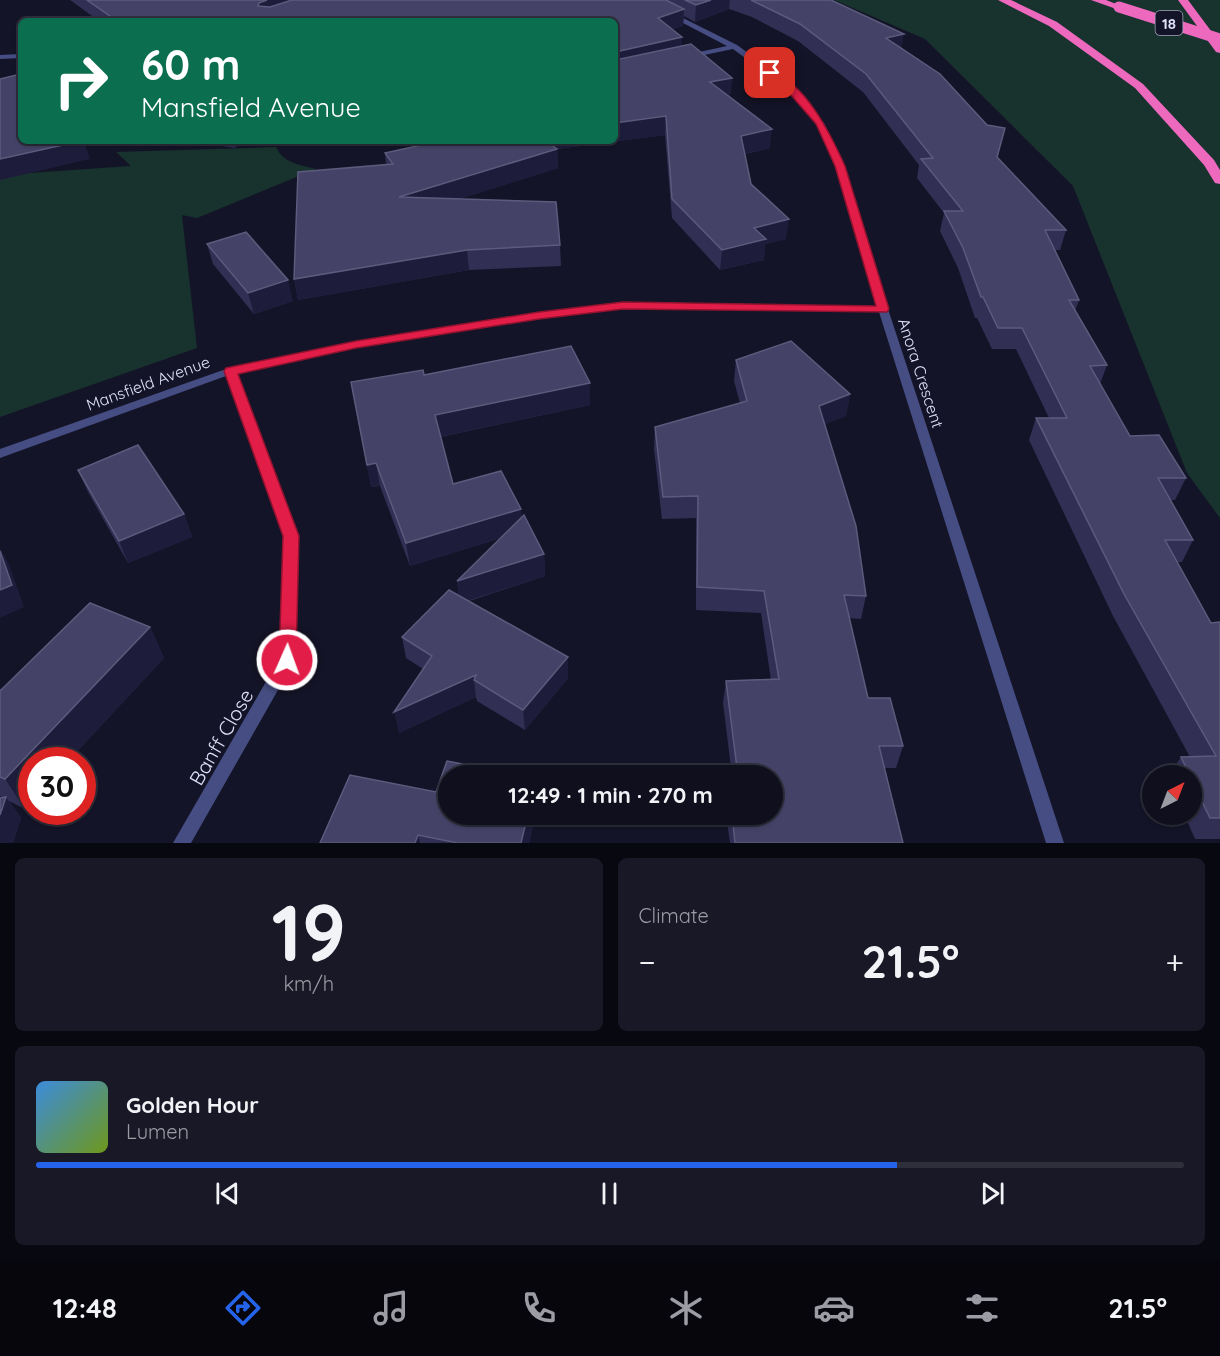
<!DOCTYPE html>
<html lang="en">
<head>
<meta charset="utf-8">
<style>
  body { margin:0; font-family:Quicksand,sans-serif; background:#181827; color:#f1f3f6; height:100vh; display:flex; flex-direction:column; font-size:22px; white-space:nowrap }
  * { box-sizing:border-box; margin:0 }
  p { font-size:20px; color:#9b9ca4 }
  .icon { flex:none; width:33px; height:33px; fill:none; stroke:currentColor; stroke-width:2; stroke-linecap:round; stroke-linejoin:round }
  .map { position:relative; height:843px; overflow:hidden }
  .drawer { display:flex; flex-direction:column; gap:15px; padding:15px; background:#080810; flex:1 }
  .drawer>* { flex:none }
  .banner { position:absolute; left:18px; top:18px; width:600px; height:126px; border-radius:9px; box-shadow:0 2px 4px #0004,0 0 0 2px #2f2f3c; background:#0b6e4f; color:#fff; overflow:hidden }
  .needle { width:39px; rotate:42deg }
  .fabs { position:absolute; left:1142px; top:765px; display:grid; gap:12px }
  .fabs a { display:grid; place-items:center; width:60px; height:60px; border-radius:50%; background:#0f0f1e; box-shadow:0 2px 4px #0004,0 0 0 2px #2f2f3c; font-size:30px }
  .speed { position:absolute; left:18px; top:747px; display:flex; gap:12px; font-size:30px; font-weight:700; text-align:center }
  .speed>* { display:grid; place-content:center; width:78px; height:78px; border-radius:50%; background:#0f0f1e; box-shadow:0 2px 4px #0004,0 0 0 2px #2f2f3c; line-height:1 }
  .speed .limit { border:9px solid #d22; background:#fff; color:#111 }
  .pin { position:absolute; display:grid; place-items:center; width:51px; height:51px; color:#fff; margin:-26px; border-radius:12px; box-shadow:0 3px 9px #0006 }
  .me { position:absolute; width:66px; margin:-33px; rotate:2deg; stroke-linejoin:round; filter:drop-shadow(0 0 4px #0008) }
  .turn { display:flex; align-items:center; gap:21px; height:126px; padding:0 24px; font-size:27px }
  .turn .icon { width:78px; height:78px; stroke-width:2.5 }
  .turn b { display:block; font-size:42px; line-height:51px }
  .big { font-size:45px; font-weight:700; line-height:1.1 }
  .drawer .card { flex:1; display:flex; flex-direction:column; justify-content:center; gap:9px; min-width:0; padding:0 21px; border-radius:9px; background:#181827 }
  .drawer .dial { align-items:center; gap:0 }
  .dial b { font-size:78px; line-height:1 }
  .song { display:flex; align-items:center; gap:18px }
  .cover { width:72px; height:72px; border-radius:9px; background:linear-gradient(135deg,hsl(210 70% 55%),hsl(80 70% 35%)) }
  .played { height:6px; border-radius:3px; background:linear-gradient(90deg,#2563eb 75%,#2f2f3c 75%) }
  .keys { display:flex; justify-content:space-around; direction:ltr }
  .heat { display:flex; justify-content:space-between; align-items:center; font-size:33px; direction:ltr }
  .drawer .tiles { flex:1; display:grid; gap:15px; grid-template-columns:1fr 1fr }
  .card:last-child { grid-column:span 2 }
  .trip { position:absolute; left:438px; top:765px; width:345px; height:60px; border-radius:30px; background:#0f0f1e; box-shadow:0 2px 4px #0004,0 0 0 2px #2f2f3c; font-weight:700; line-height:60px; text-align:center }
  .dock { display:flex; height:96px; justify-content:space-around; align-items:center; background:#06060c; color:#9b9ca4 }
  .dock .icon { width:42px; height:42px }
  .dock .active { color:#2563eb }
  .dock b { font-size:27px; color:#f1f3f6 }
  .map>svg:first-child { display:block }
</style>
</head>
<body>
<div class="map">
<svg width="1220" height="843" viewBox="0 0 1220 843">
  <rect width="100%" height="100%" fill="#141428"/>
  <!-- green -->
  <g fill="#18322d">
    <polygon points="834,0 1220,0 1220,518 1187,473 1073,186 925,39"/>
    <path d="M276,147C283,163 300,165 316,169L197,218L182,215L197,348L0,417V175L131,166L116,152Z"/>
  </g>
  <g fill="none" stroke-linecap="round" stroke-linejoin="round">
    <!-- street -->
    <g fill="#454d82" fill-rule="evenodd">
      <polygon points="639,0 647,0 737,45 790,83 824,123 845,166 888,309 1064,843 1046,843 879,312 623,308 539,318 356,347 236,373 298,536 295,660 191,843 173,843 279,659 284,536 226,376 0,458 0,449 226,369 356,341 539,312 623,302 877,306 837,166 816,124 784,87 733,49 685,59 685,55 727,46"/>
      <polygon points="21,54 21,58 0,59 0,55"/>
      <polygon points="334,141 348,141 329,146 329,142"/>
    </g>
    <!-- highway -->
    <g fill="#ec69be" fill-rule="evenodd">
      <polygon points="998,0 1011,0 1057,22 1143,84 1214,160 1220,170 1220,184 1215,183 1204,165 1135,88 1049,26"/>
      <polygon points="1091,0 1106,0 1124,7 1119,10"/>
      <polygon points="1178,0 1188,0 1220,43 1220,53 1216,52"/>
    </g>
    <!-- highway-bridge -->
    <polyline stroke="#ec69be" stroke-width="11" points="1119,7 1220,39"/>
  </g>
  <!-- wall -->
  <g fill="#312f54">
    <polygon points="70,0 831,0 901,48 997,157 1066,230 1060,250 1055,250 1079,300 1075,311 1107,365 1100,384 1130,436 1186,478 1175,500 1170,500 1193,540 1182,562 1177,562 1211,623 1220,622 1220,839 1195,839 1184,814 1191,814 1190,757 1113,616 1029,440 1036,418 1049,418 1016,349 992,349 977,318 975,318 958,268 940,231 944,213 917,178 919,165 863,92 798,41 752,17 729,9 695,22 684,16 683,26 672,29 682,46 732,78 730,95 728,96 770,148 745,154 751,184 786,239 765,244 764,260 720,270 672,218 665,135 557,149 558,168 459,199 560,245 561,266 469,270 298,300 294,279 386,164 385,153 615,141 615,21 99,21"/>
    <polygon points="169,141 184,141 181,143"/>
    <polygon points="192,141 244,141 235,148"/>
    <polygon points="207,244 293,301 254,314 213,264"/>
    <polygon points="736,360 850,394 846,416 825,424 866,596 861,619 849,618 868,698 903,746 896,768 884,768 903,843 730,843 726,814 772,814 772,776 732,776 723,703 726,681 771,680 761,613 696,610 696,518 662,519 654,449 655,427 740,403 734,381"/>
    <polygon points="424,375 590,405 440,437 453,484 521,517 544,554 545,576 469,601 568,678 525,730 477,701 476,697 399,733 423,669 406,658 402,637 459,595 457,581 501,538 410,566 380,486 371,487 367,465"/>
    <polygon points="78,470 184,514 192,537 128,563 88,492"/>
    <polygon points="150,627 164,658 69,760 32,760 25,809 9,801 21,818 13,843 0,843 2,797 0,796 0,690"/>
    <polygon points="1181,757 1189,776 1169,776"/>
    <polygon points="536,814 529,843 320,843"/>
  </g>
  <!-- shaded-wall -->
  <g fill="#1e1c3b">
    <polygon points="267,0 322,0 262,21 258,6 259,3"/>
    <polygon points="711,0 730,0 729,9 695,22 696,5"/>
    <polygon points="684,9 683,26 658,35 658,18"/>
    <polygon points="904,34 901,51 886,38"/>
    <polygon points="682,37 681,54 615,70 615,52"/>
    <polygon points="732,78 730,95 709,99 710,82"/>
    <polygon points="666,116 665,135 557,149 558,168 402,217 399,197 538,141 615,141 615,123"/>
    <polygon points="772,129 770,148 739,155 741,136"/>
    <polygon points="81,141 84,141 90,159 0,180 0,159"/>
    <polygon points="234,141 244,141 235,148"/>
    <polygon points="789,219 786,239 765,244 764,260 720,270 722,250 754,228"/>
    <polygon points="467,250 469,270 298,300 294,279"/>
    <polygon points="288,280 293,301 254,314 248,293"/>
    <polygon points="590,383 590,405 438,437 435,415"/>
    <polygon points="850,394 846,416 816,428 819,406"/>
    <polygon points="376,463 380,486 371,487 367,465"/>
    <polygon points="521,509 523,531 410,566 406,543"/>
    <polygon points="184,514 192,537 128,563 119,541"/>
    <polygon points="0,548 9,564 24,607 0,618"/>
    <polygon points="544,554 545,576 460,603 457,581"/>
    <polygon points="150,627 164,658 69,760 32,760 32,802 25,809 5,779"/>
    <polygon points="568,657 568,678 525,730 523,710"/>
    <polygon points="476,675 474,680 476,697 399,733 394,712"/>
    <polygon points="6,797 21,818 13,843 0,843 0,815"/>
    <polygon points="528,814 536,814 529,843 521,843"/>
    <polygon points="418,835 420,843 415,843"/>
  </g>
  <!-- building -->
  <g fill="#444266" stroke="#5c5b7d" stroke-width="1.5">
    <polygon points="87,0 267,0 259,3 258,6 270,7 292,0 666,0 684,9 658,18 682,37 615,52 615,21 117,21"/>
    <polygon points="685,0 711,0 696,5"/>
    <polygon points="751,0 831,0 904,34 886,38 940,74 987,125 1005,128 997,157 1066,230 1045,230 1079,300 1069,300 1107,365 1090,366 1130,436 1159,435 1186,478 1158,478 1193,540 1165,540 1211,623 1220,622 1220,818 1210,818 1191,779 1191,776 1190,776 1181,757 1216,756 1124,594 1036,418 1067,418 1022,328 998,328 983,297 981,297 963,248 944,211 963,211 921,159 933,158 866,74 800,24"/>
    <polygon points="691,44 732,78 710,82 772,129 741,136 751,184 789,219 754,228 766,239 722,250 672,199 666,116 615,123 615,60"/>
    <polygon points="21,74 21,141 81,141 0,159 0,79"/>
    <polygon points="440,141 546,141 557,149 399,197 556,202 560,245 467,250 294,279 298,172 393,164 385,153"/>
    <polygon points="246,232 288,280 248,293 207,244"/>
    <polygon points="791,341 850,394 819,406 856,526 866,596 844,595 868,698 890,698 903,746 879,746 903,843 735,843 732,814 772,814 772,776 738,776 726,681 779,679 764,591 697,587 698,496 663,497 655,427 747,401 736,360"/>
    <polygon points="571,346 590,383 435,415 453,484 501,471 521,509 406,543 376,463 367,465 351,382 423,370 424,375"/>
    <polygon points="138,445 184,514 119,541 78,470"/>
    <polygon points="524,515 544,554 457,581"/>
    <polygon points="0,551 12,585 0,590"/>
    <polygon points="449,590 568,657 523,710 474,680 476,675 394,712 432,656 402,637"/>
    <polygon points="90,603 150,627 5,779 0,777 0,690 1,690"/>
    <polygon points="447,761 523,776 448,776 448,814 528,814 521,843 458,843 418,835 415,843 320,843 350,775 436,792"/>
    <polygon points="6,797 0,815 0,798"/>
  </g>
  <!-- route -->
  <path fill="#e11d48" stroke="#92132f" stroke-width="1.5" d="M770,70C806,84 830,133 845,166L889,309L887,312L623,309L539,319L356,348L238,374L299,536L296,660L293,665L287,668L281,665L279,660L283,536L224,371L226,368L356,341L539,312L623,302L876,306L835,166L816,124L784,87L766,74V71Z"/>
  <g text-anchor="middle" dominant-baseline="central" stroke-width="6" stroke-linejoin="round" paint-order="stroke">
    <!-- shield labels -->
    <rect fill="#141428" stroke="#a2a4bc" stroke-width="1.5" x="1155.5" y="11" width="27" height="24" rx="4.5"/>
    <g font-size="15" font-weight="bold" fill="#dfe1fb">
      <text x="1169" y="23">18</text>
    </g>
    <!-- street labels -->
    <g font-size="16" fill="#dfe1fb" stroke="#141428">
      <text transform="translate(921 373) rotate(72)">Anora Crescent</text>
      <text transform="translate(148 383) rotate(-20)">Mansfield Avenue</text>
    </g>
    <!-- near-street labels -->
    <g font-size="20" fill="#dfe1fb" stroke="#141428">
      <text transform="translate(221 737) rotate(-60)">Banff Close</text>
    </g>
  </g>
</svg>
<div class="fabs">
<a><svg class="needle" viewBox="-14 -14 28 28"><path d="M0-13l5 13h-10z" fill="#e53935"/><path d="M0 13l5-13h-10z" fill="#9b9ca4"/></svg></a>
</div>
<div class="speed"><div class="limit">30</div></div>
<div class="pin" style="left:770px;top:73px;background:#d93025"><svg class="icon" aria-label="arrive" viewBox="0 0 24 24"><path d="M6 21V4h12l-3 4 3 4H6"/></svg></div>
<svg class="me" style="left:287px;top:660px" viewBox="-20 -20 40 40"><circle r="17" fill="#e11d48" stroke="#fff" stroke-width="3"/><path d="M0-11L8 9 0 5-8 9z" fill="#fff"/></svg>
<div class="trip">12:49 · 1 min · 270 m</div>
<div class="banner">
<div class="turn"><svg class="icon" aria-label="right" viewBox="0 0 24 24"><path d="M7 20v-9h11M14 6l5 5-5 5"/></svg><div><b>60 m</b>Mansfield Avenue</div></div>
</div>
</div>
<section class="drawer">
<div class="tiles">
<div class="card dial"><b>19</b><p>km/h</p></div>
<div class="card"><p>Climate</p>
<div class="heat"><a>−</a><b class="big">21.5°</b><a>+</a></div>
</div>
<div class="card">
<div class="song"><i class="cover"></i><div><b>Golden Hour</b><p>Lumen</p></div></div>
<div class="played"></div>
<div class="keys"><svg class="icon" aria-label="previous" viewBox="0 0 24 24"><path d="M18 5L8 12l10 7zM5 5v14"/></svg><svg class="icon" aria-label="pause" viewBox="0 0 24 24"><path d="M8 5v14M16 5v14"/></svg><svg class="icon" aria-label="next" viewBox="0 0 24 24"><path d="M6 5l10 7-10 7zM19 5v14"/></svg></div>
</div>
</div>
</section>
<nav class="dock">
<b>12:48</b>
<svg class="icon active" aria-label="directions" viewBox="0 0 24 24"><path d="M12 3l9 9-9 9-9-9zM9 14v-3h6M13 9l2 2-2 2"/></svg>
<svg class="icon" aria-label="music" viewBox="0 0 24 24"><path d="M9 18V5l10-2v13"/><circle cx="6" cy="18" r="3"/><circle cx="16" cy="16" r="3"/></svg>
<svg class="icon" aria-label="phone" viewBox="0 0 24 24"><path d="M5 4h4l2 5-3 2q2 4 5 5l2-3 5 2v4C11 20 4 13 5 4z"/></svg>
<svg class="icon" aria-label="climate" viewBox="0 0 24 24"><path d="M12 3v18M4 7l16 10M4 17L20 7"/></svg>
<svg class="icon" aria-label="car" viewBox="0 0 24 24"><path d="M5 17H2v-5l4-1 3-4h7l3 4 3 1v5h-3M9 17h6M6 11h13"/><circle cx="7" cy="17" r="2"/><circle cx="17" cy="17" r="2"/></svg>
<svg class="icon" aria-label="filters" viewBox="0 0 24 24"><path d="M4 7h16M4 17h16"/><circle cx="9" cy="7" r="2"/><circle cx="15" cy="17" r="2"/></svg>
<b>21.5°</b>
</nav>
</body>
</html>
